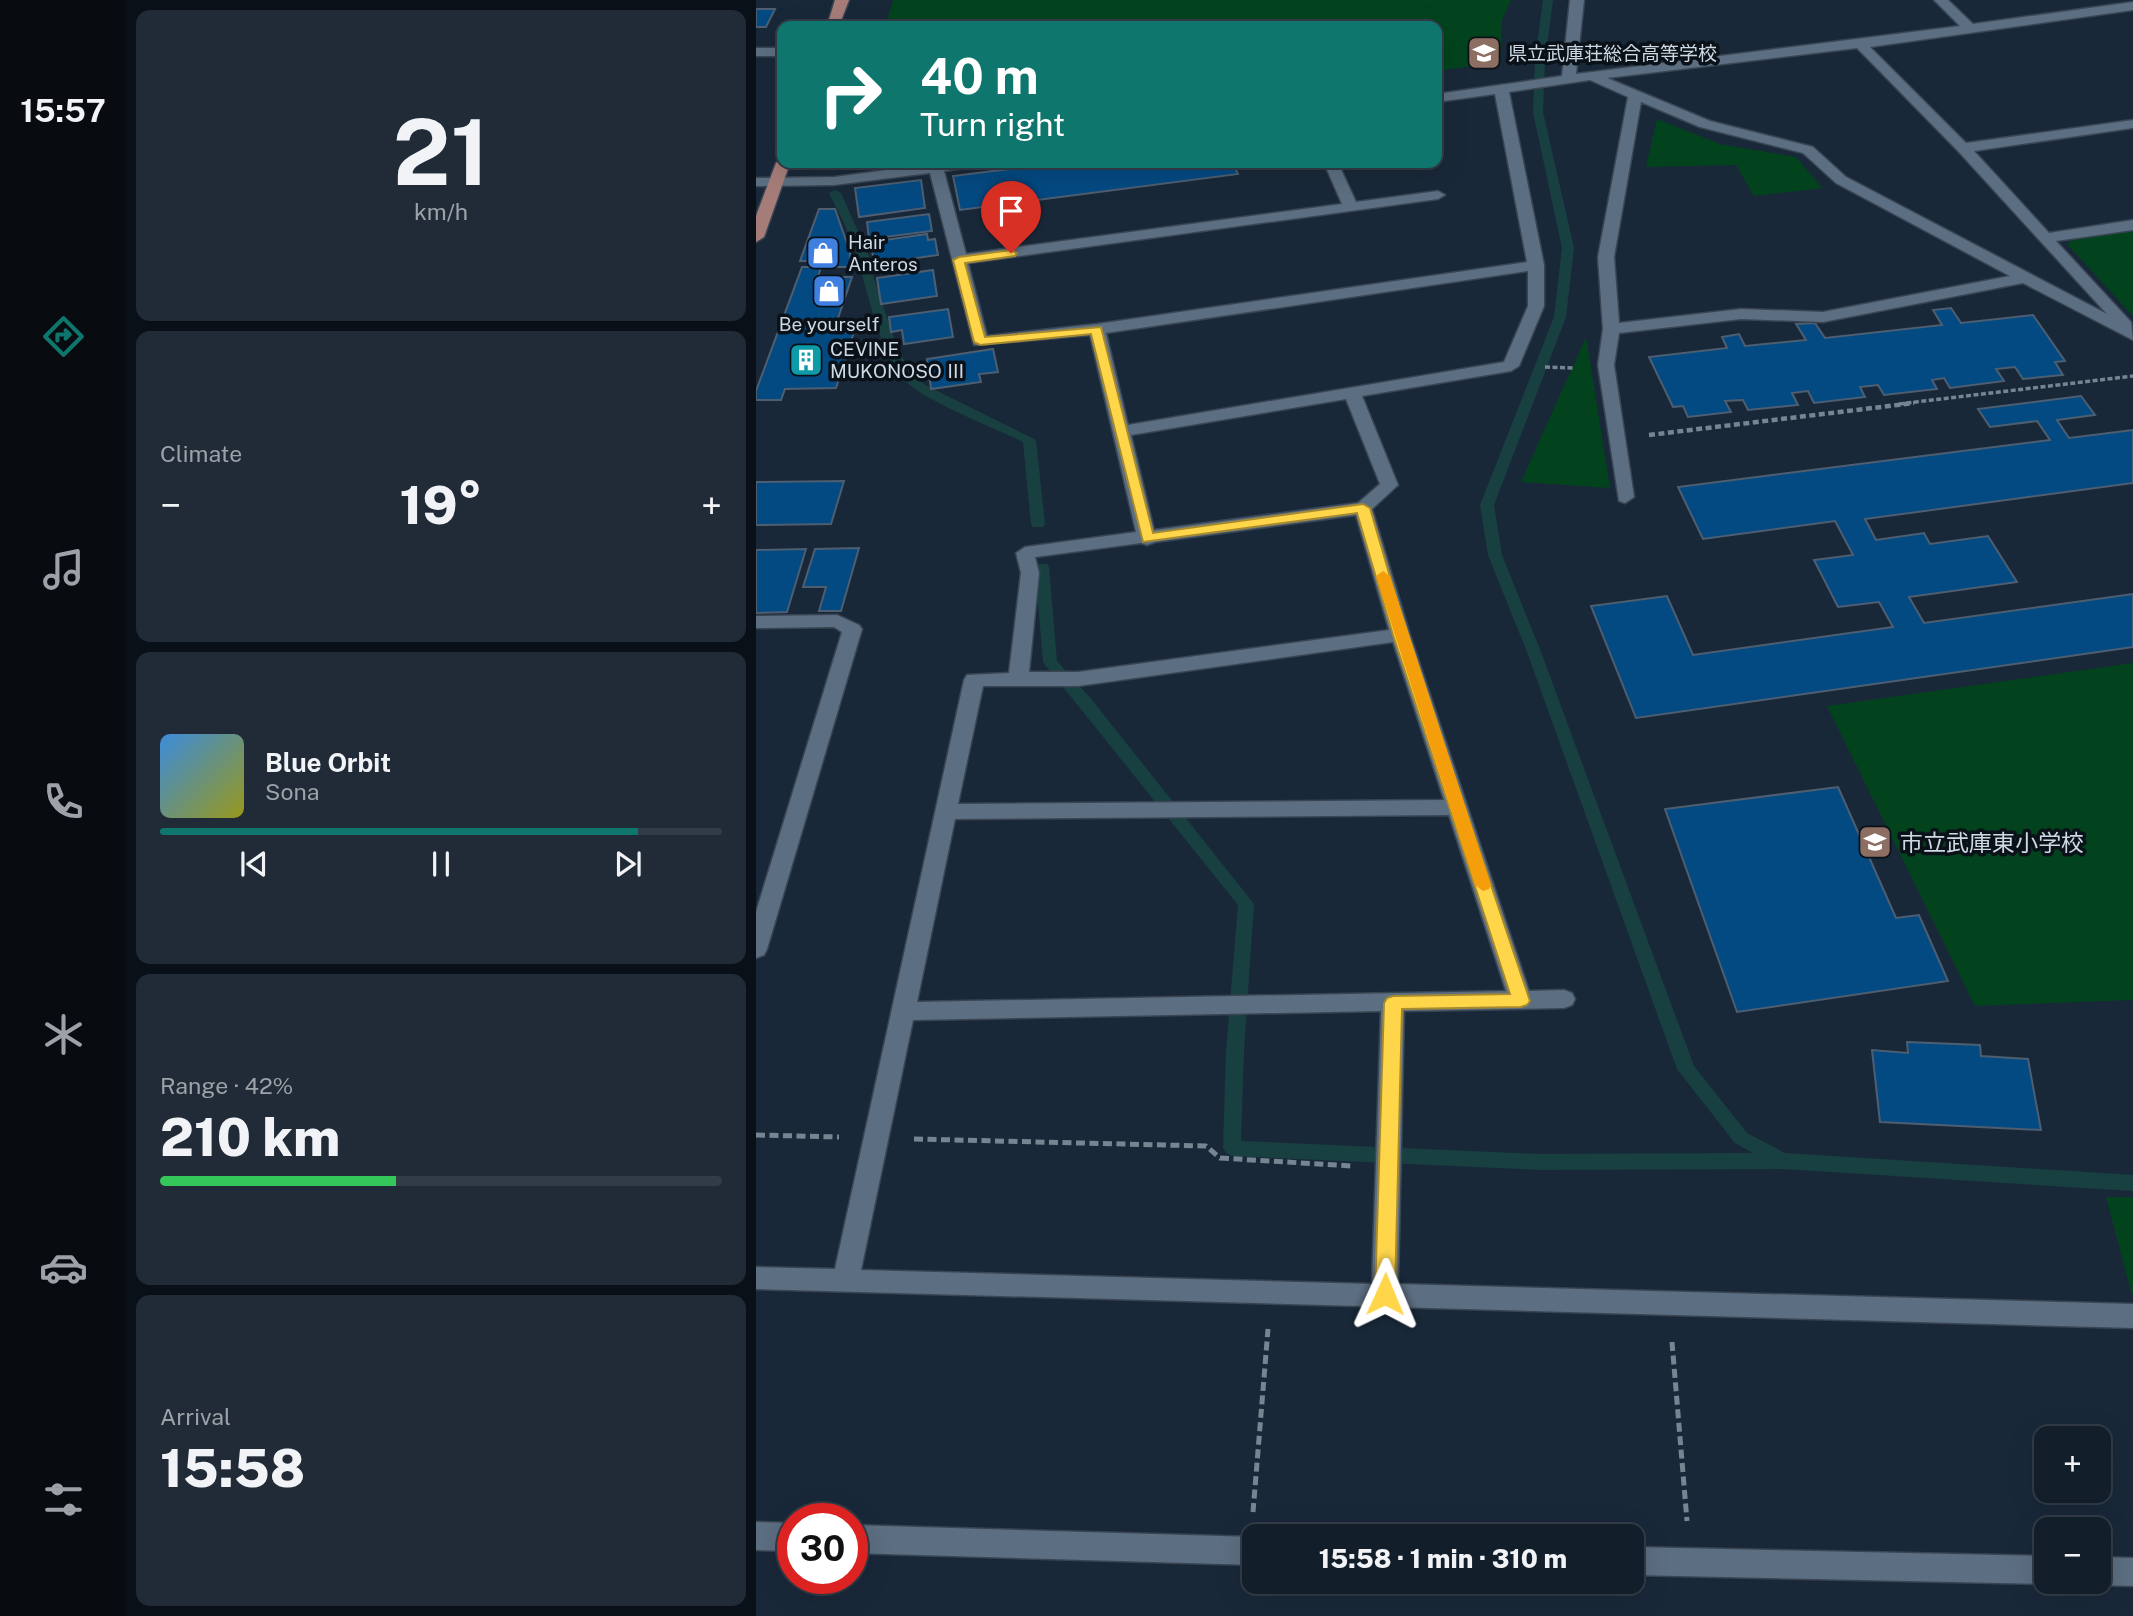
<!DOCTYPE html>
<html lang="en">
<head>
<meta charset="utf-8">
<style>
  body { margin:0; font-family:"Public Sans","Noto Sans JP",sans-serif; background:#202b37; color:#f1f3f6; height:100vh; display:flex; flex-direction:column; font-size:26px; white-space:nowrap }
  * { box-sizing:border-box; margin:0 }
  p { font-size:23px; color:#9da2a9 }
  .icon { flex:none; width:38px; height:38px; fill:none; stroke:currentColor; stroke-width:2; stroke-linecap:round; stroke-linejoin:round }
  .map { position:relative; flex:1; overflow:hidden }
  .sheet { display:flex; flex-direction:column; gap:10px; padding:10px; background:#0a1018; width:630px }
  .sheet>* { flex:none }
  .banner { position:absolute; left:21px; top:21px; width:665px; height:147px; border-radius:14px; box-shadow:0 7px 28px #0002,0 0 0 2px #323c47; background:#0f766e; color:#fff; overflow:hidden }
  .tools { position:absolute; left:1278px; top:1426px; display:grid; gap:14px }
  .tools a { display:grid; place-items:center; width:77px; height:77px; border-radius:14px; background:#131e2b; box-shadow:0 7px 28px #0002,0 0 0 2px #323c47; font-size:35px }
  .speed { position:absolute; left:21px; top:1503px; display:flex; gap:14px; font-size:35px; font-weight:700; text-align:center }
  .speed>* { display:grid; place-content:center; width:91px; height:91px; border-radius:50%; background:#131e2b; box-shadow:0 7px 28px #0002,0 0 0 2px #323c47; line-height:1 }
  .speed .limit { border:10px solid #d22; background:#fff; color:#111 }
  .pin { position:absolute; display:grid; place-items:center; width:60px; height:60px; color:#fff; margin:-72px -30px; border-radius:50% 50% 50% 0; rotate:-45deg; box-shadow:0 0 7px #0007 }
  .pin .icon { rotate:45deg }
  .me { position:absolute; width:77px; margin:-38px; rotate:1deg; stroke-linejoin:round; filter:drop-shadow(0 0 5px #0008) }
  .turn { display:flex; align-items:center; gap:24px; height:147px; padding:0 28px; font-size:32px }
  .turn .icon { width:91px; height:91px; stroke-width:2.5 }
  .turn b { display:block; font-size:49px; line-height:60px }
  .big { font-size:52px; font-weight:800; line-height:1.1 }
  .sheet .tile { flex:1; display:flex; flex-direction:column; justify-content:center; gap:10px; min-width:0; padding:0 24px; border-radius:14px; background:#202b37 }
  .sheet .dial { align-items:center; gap:0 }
  .dial b { font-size:91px; line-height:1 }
  .song { display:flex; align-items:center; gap:21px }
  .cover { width:84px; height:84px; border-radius:10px; background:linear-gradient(135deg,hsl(210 70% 55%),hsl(60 70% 35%)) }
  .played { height:7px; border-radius:4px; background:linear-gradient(90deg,#0f766e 85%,#323c47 85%) }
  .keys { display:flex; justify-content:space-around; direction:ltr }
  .heat { display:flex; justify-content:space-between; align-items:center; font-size:38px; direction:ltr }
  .charge { height:10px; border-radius:5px; background:linear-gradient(90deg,#34c759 42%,#323c47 0) }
  .trip { position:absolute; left:486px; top:1524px; width:402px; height:70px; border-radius:14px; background:#131e2b; box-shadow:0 7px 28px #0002,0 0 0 2px #323c47; font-weight:800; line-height:70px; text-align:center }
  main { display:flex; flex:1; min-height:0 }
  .menu { display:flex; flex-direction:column; width:126px; justify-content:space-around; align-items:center; background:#080c11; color:#9da2a9 }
  .menu .icon { width:49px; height:49px }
  .menu .on { color:#0f766e }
  .menu b { font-size:32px; color:#f1f3f6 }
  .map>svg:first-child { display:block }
</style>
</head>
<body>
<main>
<nav class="menu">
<b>15:57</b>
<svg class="icon on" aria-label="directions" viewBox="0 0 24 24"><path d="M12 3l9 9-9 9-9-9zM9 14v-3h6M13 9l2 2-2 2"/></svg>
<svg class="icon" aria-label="music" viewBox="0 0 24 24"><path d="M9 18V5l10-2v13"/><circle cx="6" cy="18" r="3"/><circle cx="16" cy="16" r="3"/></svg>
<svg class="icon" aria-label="phone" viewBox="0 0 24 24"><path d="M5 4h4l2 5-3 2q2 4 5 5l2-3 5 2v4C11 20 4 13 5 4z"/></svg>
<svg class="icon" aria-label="climate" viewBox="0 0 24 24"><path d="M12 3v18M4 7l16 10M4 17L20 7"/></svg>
<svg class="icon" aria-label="car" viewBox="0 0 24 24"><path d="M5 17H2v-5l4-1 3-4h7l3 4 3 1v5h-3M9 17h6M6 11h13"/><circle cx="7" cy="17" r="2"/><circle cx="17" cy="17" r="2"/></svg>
<svg class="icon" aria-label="filters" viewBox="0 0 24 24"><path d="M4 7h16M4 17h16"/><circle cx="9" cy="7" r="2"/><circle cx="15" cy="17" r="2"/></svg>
</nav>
<section class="sheet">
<div class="tile dial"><b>21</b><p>km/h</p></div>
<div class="tile"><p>Climate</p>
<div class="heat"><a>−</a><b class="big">19°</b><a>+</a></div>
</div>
<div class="tile">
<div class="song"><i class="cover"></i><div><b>Blue Orbit</b><p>Sona</p></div></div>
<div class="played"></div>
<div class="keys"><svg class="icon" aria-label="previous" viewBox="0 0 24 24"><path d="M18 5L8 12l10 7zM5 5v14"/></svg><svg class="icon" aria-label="pause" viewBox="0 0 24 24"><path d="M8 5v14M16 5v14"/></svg><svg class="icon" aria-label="next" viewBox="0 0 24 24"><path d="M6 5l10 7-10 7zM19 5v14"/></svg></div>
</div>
<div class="tile"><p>Range · 42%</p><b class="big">210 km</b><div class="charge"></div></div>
<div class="tile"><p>Arrival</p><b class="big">15:58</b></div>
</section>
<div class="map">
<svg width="1377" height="1616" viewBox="0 0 1377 1616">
  <rect width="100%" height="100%" fill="#192839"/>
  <!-- green -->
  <g fill="#02431d">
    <polygon points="137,0 755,0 746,20 744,62 681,71 681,26 129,26"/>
    <polygon points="901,119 964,144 1040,157 1066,188 998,196 980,165 890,167"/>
    <polygon points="1377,230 1377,316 1311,244 1317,240"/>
    <polygon points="830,337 854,488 765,482"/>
    <polygon points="1377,663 1377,1000 1219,1006 1071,706"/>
    <polygon points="1350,1197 1377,1197 1377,1295 1376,1295"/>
  </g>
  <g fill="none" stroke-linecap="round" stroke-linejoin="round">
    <!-- stream -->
    <g fill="#184041" fill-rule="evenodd">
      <polygon points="787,0 797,0 789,61 787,112 818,248 810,317 738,505 746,555 785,652 938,1066 991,1133 1029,1153 1377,1175 1377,1191 1027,1169 784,1170 476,1156 470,1153 467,1148 470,1051 482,905 287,662 279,567 281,564 291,564 293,567 301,661 336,700 498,904 488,1051 485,1141 784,1154 997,1153 979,1143 921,1069 771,652 732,555 724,505 798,317 806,248 777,112 779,61"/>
      <path d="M79,190L85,193L113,256L117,276L139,341L153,371L169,385L280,440L289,524L287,527H277L275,524L267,442C234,426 167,401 145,377C125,355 110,286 101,257C95,235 83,214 73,193Z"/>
    </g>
  </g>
  <!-- building -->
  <g fill="#044a82" stroke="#4d5e71" stroke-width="2">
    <polygon points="0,9 19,9 10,27 0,27"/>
    <polygon points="301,163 477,163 482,174 204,210 197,176"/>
    <polygon points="165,180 169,208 103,217 99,188"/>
    <polygon points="63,209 79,209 94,252 94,267 73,267 76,261 44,261"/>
    <polygon points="173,214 176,231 113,239 111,222"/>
    <polygon points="171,234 172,240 179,239 182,255 118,264 115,242"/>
    <polygon points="46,267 65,267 62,277 96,277 77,333 98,332 80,388 29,389 25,400 0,400 0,391"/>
    <polygon points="177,270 181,296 125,304 121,278"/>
    <polygon points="1195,308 1205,323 1277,315 1309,361 1299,362 1307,375 1267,379 1259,367 1240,369 1248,381 1194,388 1188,378 1176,380 1181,389 1128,395 1122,385 1104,387 1109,397 1058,403 1052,391 1036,393 1042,405 992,410 987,400 969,401 975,412 932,417 927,406 917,407 893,357 971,348 966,337 983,334 989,346 1050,340 1040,324 1059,323 1069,338 1186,325 1177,310"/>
    <polygon points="192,309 197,337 148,344 146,330 135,332 133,317"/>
    <polygon points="237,349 242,372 223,374 225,382 175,389 171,359"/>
    <polygon points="1325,396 1339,415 1301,420 1313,438 1377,430 1377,483 1109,519 1120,540 1168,533 1174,544 1232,536 1261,582 1153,597 1168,623 1377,594 1377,647 880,718 835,606 911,596 937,655 1137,627 1123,602 1082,607 1058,560 1097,555 1079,521 947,539 922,487 1294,440 1281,421 1234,427 1222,409"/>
    <polygon points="88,481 75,524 0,525 0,482"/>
    <polygon points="103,548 85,611 63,611 70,587 47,587 59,549"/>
    <polygon points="50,549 31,612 0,613 0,550"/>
    <polygon points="1082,787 1140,918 1163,915 1192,981 981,1012 909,809"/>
    <polygon points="1151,1042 1224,1045 1225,1056 1272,1059 1285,1130 1124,1122 1116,1050 1152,1053"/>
  </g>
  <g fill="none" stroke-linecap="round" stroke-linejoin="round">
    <defs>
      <g id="minor">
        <path d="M814,0H828L820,74L1204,26L1178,0H1192L1217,24L1377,2V10L1114,47L1210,143L1377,120V128L1218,151L1293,233L1377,220V230L1300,241L1375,322L1377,340L1267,283L1067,322L985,319L863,333L858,365L878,497L869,503L863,501L842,365L847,329L842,257L872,97L834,80L753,92L788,265V306L763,366L755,371L606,396L642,485L616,509L654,635L773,991L808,990L816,993L819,999L816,1005L808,1008L648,1011L642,1284L1377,1304V1328L0,1289V1267L79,1269L208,680L211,675L253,673L265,573L260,553L269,547L380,532L334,335L218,345L174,173L78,185L0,186V178L78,177L184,163H223L216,167L188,171L210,254L586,204L568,163H582L600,202L682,191L689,195L682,199L212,263L231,336L341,324L771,262L739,94L681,102V94L806,76ZM1101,48L1202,151L1351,314L1090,177L1057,147L954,121L851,78ZM885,102L944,127L1047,153L1080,183L1254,276L1067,312L985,309L863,323L858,257ZM772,271V306L748,362L372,425L350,333ZM590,399L624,484L602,503L398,530L375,435ZM600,515L633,630L322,672H273L283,573L279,557L385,543L391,545L399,542ZM637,642L688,800L202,804L227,686H322ZM693,815L750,991L161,1002L199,819ZM625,1011L616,1284L105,1270L157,1020Z"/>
        <rect x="0" y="48" width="26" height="8"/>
        <polygon points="81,615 103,625 106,629 11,949 8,955 0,958 0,912 86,632 78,627 0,628 0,616"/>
        <polygon points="0,1522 37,1523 37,1551 0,1550"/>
        <polygon points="96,1525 499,1537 499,1565 96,1553"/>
        <polygon points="877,1547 1290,1556 1290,1582 1295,1582 1290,1584 877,1575"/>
        <polygon points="1342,1557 1377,1558 1377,1586 1342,1585 1335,1582 1342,1582"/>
      </g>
      <g id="major">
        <polygon points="79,0 93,0 83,26 71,26"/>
        <polygon points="26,159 26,163 34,163 8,237 0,242 0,216 20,163"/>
      </g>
    </defs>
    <!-- minor casing -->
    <use href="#minor" stroke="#394553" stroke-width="3"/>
    <!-- major casing -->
    <use href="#major" stroke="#394553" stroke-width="3"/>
    <!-- path-far2 -->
    <g stroke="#778492" stroke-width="3.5" stroke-dasharray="5 2.5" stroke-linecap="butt">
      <polyline points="789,367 818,368"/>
      <polyline points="1143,404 1377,376"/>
    </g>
    <!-- path-far1 -->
    <polyline stroke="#778492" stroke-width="4.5" stroke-dasharray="6 3.5" stroke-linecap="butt" points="893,435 1158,403"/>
    <!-- path -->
    <g stroke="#778492" stroke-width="5" stroke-dasharray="9 4.5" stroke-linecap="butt">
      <polyline points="0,1135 83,1137"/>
      <polyline points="158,1139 450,1146 464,1158 596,1166"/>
      <polyline points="916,1342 931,1521"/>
      <polyline points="497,1512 512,1329"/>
    </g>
    <!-- minor -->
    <use href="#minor" fill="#5c6e81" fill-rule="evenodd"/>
    <!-- major -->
    <use href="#major" fill="#a57c78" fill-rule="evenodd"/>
  </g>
  <!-- route -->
  <polygon fill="#ffd54a" stroke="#a68a30" stroke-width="2" points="255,250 261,253 259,256 209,263 229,337 345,327 397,533 607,504 614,508 651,635 774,1001 771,1005 765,1007 646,1009 639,1294 636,1300 629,1303 622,1300 619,1294 628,1003 631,998 637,996 754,994 637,635 601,513 387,542 335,334 224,345 218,342 197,260 203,257"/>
  <!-- slow -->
  <polygon fill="#f59e0b" points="627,571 634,576 735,885 733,889 727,891 719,885 620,576"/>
  <!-- icons -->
  <defs>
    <symbol id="school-square" viewBox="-11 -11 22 22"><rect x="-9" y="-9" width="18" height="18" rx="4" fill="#8d6e63" stroke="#0a1118"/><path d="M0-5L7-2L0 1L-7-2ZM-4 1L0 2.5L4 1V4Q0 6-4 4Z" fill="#fff"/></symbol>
    <symbol id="shop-square" viewBox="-11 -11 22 22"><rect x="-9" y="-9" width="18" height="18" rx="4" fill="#3f7fe0" stroke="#0a1118"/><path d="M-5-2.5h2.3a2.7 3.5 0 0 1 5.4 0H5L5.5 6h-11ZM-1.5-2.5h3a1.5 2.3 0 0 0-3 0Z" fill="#fff"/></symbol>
    <symbol id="building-square" viewBox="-11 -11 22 22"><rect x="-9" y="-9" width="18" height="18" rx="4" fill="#0f9aa8" stroke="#0a1118"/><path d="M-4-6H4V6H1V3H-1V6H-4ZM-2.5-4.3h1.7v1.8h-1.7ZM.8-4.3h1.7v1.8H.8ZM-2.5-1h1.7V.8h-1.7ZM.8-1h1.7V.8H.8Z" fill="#fff"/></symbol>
  </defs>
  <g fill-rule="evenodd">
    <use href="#school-square" x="709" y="34" width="38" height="38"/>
    <use href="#shop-square" x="48" y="234" width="38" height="38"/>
    <use href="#shop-square" x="54" y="272" width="38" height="38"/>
    <use href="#building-square" x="31" y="341" width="38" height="38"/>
    <use href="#school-square" x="1100" y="823" width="38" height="38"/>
  </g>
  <g text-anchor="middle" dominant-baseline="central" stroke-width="7" stroke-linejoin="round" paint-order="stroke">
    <!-- far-poi labels -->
    <g font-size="19" fill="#cfd9e4" stroke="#0a1118" text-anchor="start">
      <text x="752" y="53">県立武庫荘総合高等学校</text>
      <text x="92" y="242">Hair<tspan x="92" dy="22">Anteros</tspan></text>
      <text x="73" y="324" text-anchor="middle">Be yourself</text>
      <text x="74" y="349">CEVINE<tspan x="74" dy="22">MUKONOSO Ⅲ</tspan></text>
    </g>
    <!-- poi labels -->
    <g font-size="23" fill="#cfd9e4" stroke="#0a1118" text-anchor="start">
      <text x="1144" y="842">市立武庫東小学校</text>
    </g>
  </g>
</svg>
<div class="tools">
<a>+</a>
<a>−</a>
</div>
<div class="speed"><div class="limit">30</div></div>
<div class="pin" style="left:255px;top:253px;background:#d93025"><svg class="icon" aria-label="arrive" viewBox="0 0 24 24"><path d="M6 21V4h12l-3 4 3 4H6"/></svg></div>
<svg class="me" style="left:629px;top:1294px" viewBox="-20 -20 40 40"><path d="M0-17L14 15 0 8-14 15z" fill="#ffd54a" stroke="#fff" stroke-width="4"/></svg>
<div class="trip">15:58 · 1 min · 310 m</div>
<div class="banner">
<div class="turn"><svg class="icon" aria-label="right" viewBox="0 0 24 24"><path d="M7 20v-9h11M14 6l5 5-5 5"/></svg><div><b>40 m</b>Turn right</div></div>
</div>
</div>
</main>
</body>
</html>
